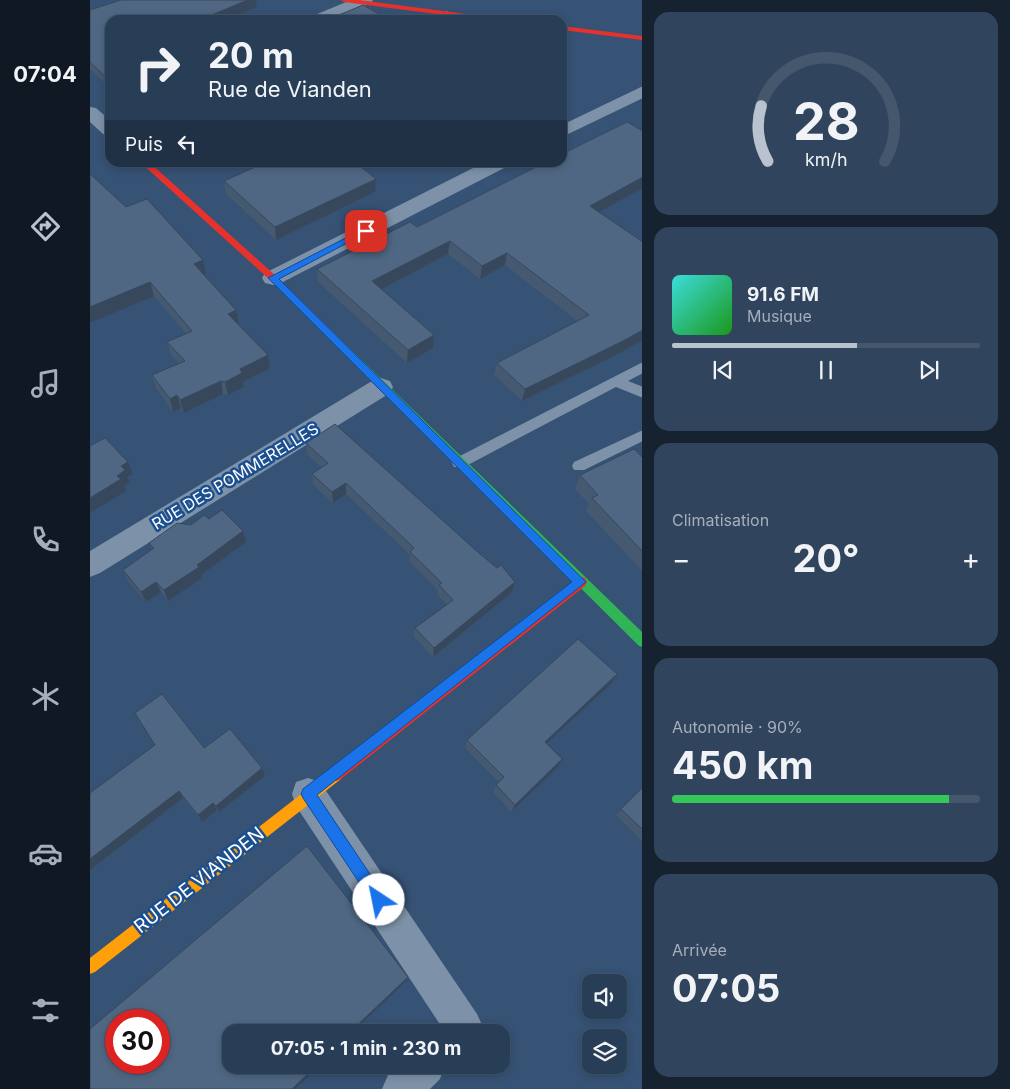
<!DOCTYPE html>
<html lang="fr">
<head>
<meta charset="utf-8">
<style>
  body { margin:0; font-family:Inter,sans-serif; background:#30455d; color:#f1f3f6; height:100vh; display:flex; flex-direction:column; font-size:19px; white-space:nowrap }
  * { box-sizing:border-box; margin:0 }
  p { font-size:16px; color:#a5aeba }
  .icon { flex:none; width:28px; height:28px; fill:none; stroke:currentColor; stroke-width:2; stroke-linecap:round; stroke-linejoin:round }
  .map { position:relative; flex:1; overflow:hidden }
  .drawer { display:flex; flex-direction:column; gap:12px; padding:12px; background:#162230; width:368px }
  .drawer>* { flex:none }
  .top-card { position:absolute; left:15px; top:15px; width:462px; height:152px; border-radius:15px; box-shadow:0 2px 8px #0003,0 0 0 1px #44576d; background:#283e57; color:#f1f3f6; overflow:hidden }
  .controls { position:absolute; left:492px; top:974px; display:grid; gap:10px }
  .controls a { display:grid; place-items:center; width:45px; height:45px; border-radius:10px; background:#283e57; box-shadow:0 2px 8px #0003,0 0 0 1px #44576d; font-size:25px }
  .speed { position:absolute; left:15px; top:1009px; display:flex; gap:10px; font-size:25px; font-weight:700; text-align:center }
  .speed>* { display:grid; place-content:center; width:65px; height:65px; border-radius:50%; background:#283e57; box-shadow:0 2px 8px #0003,0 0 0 1px #44576d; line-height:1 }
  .speed .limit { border:8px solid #d22; background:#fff; color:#111 }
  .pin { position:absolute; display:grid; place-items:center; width:42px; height:42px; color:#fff; margin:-21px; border-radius:10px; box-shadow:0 2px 8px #0006 }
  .me { position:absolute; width:55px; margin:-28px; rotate:326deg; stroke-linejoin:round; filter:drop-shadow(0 0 4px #0008) }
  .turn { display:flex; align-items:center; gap:18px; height:105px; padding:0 20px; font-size:22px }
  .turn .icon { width:65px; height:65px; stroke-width:2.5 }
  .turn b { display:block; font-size:35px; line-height:42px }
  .then { display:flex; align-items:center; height:48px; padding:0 20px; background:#0003; gap:10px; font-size:19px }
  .big { font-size:38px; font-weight:700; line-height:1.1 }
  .drawer .card { flex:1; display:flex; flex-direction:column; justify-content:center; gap:8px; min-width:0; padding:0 18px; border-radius:15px; background:#30455d }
  .drawer .dial { align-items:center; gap:0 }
  .dial svg { height:130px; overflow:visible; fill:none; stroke:#44576d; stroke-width:7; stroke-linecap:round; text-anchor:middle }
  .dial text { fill:#f1f3f6; stroke:none }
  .song { display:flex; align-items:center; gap:15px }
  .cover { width:60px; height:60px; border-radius:8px; background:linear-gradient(135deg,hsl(180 70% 55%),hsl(120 70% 35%)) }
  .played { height:5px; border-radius:2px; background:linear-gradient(90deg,#b9c2ce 60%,#44576d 60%) }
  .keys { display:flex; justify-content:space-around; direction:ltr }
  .heat { display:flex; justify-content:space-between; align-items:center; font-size:28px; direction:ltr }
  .charge { height:8px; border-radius:4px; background:linear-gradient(90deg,#34c759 90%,#44576d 0) }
  .trip { position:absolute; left:132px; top:1024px; width:288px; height:50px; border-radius:15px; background:#283e57; box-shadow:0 2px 8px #0003,0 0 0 1px #44576d; font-weight:700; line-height:50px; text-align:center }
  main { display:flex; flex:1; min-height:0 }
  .dock { display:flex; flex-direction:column; width:90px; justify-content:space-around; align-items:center; background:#101923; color:#a5aeba }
  .dock .icon { width:35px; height:35px }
  .dock .on { color:#b9c2ce }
  .dock b { font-size:22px; color:#f1f3f6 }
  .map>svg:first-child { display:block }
</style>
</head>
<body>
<main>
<nav class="dock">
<b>07:04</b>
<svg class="icon on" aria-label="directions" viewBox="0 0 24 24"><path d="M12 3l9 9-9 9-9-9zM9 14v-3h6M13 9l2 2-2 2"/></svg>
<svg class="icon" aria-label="music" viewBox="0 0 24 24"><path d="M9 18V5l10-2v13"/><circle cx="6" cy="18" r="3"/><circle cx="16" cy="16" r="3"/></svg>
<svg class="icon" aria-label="phone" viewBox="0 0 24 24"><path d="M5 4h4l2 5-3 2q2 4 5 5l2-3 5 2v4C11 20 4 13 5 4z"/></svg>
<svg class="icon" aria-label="climate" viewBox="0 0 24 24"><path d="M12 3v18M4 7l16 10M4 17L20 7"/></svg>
<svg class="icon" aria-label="car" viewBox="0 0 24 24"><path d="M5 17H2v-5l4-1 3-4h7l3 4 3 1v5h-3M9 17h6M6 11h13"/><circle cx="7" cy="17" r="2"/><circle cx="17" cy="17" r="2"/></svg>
<svg class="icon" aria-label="filters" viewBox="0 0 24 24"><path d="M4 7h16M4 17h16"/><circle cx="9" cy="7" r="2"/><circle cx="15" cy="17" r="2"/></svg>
</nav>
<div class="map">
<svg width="553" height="1089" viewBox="0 0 553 1089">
  <rect width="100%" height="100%" fill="#365274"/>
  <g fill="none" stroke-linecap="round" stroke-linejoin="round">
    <!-- path -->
    <polyline stroke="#7d92a8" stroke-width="2" stroke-dasharray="2 2.5" stroke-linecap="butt" points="431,16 457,19"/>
    <!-- lane -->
    <g fill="#7d92a8" fill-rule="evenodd">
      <path d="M357,11L361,14C355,20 346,20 338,20Z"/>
      <polygon points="553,362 553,373 538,381 553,387 553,398 526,387 374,467 364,467 362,463 364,459"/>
      <polygon points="553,430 553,441 494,470 484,470 482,466 484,462"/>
    </g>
    <!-- street -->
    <g fill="#7d92a8" fill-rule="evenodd">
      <polygon points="261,0 283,0 281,3 240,20 218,20 220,17"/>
      <polygon points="553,86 553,98 472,137 472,125"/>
      <polygon points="0,107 6,108 20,120 20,136 13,134 0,122"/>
      <polygon points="395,162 420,162 418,166 191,283 183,285 175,283 172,278 175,273"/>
      <polygon points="291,378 300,381 303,387 300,393 10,573 0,577 0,551 282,381"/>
      <polygon points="218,778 230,782 387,1014 393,1027 391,1032 349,1032 351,1026 206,806 202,794 206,782"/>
      <polygon points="308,1065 355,1065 350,1079 340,1089 292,1089 298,1075"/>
    </g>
    <!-- fast -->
    <polygon fill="#30b455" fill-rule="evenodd" points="241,332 244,333 553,633 553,647 549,646 238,337 238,333"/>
    <!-- slow -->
    <polygon fill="#ff9f0a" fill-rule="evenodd" points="246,767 251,769 253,774 251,779 5,972 0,974 0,958"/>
    <!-- jam -->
    <g fill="#e5322d" fill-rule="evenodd">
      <polygon points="251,0 269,0 407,18 410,20 392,20 254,2"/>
      <polygon points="472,26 553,36 553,40 472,30"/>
      <polygon points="50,162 59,162 186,276 244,333 244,337 238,337 180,280"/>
      <polygon points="491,577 495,578 497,582 495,586 251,779 246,781 241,779 239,774 241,769"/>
    </g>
  </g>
  <!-- wall -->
  <g fill="#455971">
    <polygon points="31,0 166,0 167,7 134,20 20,20 20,88 0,69 0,10"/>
    <polygon points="0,174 36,207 113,260 116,274 114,275 146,310 149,324 147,324 178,355 180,368 153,382 154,387 138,395 133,394 94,413 91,408 83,412 66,388 62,375 89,364 81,355 77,342 96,334 64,296 0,323"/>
    <polygon points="286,179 285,192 186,240 136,194 134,181"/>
    <polygon points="509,212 553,242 553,340 528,354 432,401 404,375 407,363 487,321 415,265 390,279 358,254 291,289 344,335 343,348 317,363 228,282 227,269 327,227"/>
    <polygon points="216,443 390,554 425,582 422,592 343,657 324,637 325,628 357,605 347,595 348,590 319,562 320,555 256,494 243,503 223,485 222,474 232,468 217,454"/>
    <polygon points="553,458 553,572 496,511 499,504 485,489 490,475"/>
    <polygon points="119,519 156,542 111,575 112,578 78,601 71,592 56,602 38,581 33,570 62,549 59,543 101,525"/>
    <polygon points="527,674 522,683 457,744 472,759 468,767 421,812 403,792 406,785 409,782 375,748 377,740"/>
    <polygon points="114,748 172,768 175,776 129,812 127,810 112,822 93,798 0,870"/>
    <polygon points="553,787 553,842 526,815"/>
  </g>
  <!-- shaded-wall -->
  <g fill="#38485c">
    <polygon points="158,0 166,0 167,7 134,20 109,20"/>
    <polygon points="20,78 20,88 18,79"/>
    <polygon points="477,90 475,103 472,104 472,92"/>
    <polygon points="553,177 553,188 496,219 500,206"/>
    <polygon points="286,179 285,192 186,240 185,227"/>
    <polygon points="360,241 358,254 282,294 282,281"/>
    <polygon points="417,253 415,265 390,279 392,266"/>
    <polygon points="113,260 116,274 107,277 104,264"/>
    <polygon points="60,282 64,296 0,323 0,307"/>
    <polygon points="146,310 149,324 140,328 138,314"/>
    <polygon points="553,330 553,340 528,354 432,401 435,389"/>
    <polygon points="344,335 343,348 317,363 318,350"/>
    <polygon points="178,355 180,368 153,382 154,387 138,395 135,382 150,369"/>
    <polygon points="131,381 133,394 94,413 90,400"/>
    <polygon points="87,395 91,408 83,412 80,399"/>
    <polygon points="38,462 43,474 37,477 40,482 34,486 36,491 0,513 0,498 27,476 31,466"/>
    <polygon points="256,483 256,494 243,503 242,492"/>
    <polygon points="153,531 156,542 111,575 112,578 78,601 74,590 107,565"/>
    <polygon points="66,582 71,592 56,602 51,592"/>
    <polygon points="425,582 422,592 343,657 344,648"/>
    <polygon points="527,674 522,683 450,750 455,742"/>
    <polygon points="472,759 468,767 421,812 425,805"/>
    <polygon points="172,768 175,776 129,812 126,806"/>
    <polygon points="89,791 93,798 0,870 0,859"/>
    <polygon points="123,803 127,810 112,822 108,815"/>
    <polygon points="318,977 316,981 263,1032 260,1032"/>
    <polygon points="227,1065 230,1065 205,1089 202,1089"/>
  </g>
  <!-- building -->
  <g fill="#506783" stroke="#38485c" fill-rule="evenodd">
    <polygon points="31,0 158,0 109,20 20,20 20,78 18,79 0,62 0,10"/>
    <polygon points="273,5 300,20 237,20"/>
    <polygon points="472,87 477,90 472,92"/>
    <polygon points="537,122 553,131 553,177 500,206 553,242 553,330 533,341 435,389 407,363 499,315 417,253 392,266 360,241 282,281 344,335 318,350 227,269 320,222 327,227 456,162 472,162 472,154"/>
    <polygon points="176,162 265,162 286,179 185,227 134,181"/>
    <polygon points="0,174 36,207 57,199 113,260 104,264 146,310 138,314 178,355 150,369 152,373 135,382 131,381 90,400 87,395 80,399 62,375 95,361 77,342 102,331 60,282 0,307"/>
    <polygon points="245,424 390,554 407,568 411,565 425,582 344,648 325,628 363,600 349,585 352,583 320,552 324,548 256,483 242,492 222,474 238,463 216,443"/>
    <polygon points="15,438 38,462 31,466 35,470 27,476 31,479 0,498 0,446"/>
    <polygon points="544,449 553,458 553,552 502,498 508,495 490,475"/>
    <polygon points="132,510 153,531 107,565 109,567 74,590 66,582 51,592 33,570 64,548 59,543 87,523 101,525 114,515 119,519"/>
    <polygon points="488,639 527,674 455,742 472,759 425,805 406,785 414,777 377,740"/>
    <polygon points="72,694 114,748 140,729 172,768 126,806 123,803 108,815 89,791 0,859 0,793 65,745 45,713"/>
    <polygon points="553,787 553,830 531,809"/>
    <path d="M217,846L318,977L260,1032H141V1065H227L202,1089H0V1029ZM26,1020H69V1062H26Z"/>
  </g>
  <!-- route -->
  <polygon fill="#1a73e8" stroke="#114b97" points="273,229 280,231 189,279 496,582 227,795 294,895 296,900 294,905 289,907 284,905 213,798 211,794 213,789 482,582 178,278"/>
  <g text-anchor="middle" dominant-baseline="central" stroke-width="5" stroke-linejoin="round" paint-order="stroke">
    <!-- street labels -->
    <g font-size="16" fill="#fff" stroke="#1b4f8f">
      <text transform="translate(145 476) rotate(-31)">RUE DES POMMERELLES</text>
    </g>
    <!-- near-street labels -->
    <g font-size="19" fill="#fff" stroke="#1b4f8f">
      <text transform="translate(109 880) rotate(-38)">RUE DE VIANDEN</text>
    </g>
  </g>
</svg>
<div class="controls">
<a><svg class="icon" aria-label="sound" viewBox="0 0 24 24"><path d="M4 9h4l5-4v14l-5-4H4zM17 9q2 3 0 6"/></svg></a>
<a><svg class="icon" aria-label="layers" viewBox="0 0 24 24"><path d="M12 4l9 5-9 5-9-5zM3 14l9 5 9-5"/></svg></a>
</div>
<div class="speed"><div class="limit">30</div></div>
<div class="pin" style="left:276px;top:231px;background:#d93025"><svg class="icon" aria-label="arrive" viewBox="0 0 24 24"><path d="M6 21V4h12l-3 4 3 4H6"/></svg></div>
<svg class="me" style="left:289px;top:900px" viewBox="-20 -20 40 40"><circle r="19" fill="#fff"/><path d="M0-13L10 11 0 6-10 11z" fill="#1a73e8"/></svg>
<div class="trip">07:05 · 1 min · 230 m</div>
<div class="top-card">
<div class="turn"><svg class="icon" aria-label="right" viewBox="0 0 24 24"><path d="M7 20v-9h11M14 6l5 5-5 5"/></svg><div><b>20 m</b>Rue de Vianden</div></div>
<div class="then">Puis<svg class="icon" aria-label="left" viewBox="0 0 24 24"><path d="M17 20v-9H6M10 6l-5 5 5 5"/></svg></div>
</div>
</div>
<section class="drawer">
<div class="card dial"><svg viewBox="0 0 100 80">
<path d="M14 69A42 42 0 1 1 86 69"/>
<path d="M14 69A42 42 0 0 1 10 35" stroke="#b9c2ce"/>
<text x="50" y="56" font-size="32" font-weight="700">28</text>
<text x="50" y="72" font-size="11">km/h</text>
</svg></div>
<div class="card">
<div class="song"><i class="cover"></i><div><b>91.6 FM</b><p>Musique</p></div></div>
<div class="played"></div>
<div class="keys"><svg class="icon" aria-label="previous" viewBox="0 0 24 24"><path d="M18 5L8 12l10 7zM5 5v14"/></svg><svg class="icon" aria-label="pause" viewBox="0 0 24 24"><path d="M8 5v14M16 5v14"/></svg><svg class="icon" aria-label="next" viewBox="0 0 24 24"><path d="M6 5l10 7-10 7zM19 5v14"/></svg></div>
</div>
<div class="card"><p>Climatisation</p>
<div class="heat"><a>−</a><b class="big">20°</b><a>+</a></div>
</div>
<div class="card"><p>Autonomie · 90%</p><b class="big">450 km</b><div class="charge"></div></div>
<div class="card"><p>Arrivée</p><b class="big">07:05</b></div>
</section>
</main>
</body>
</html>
